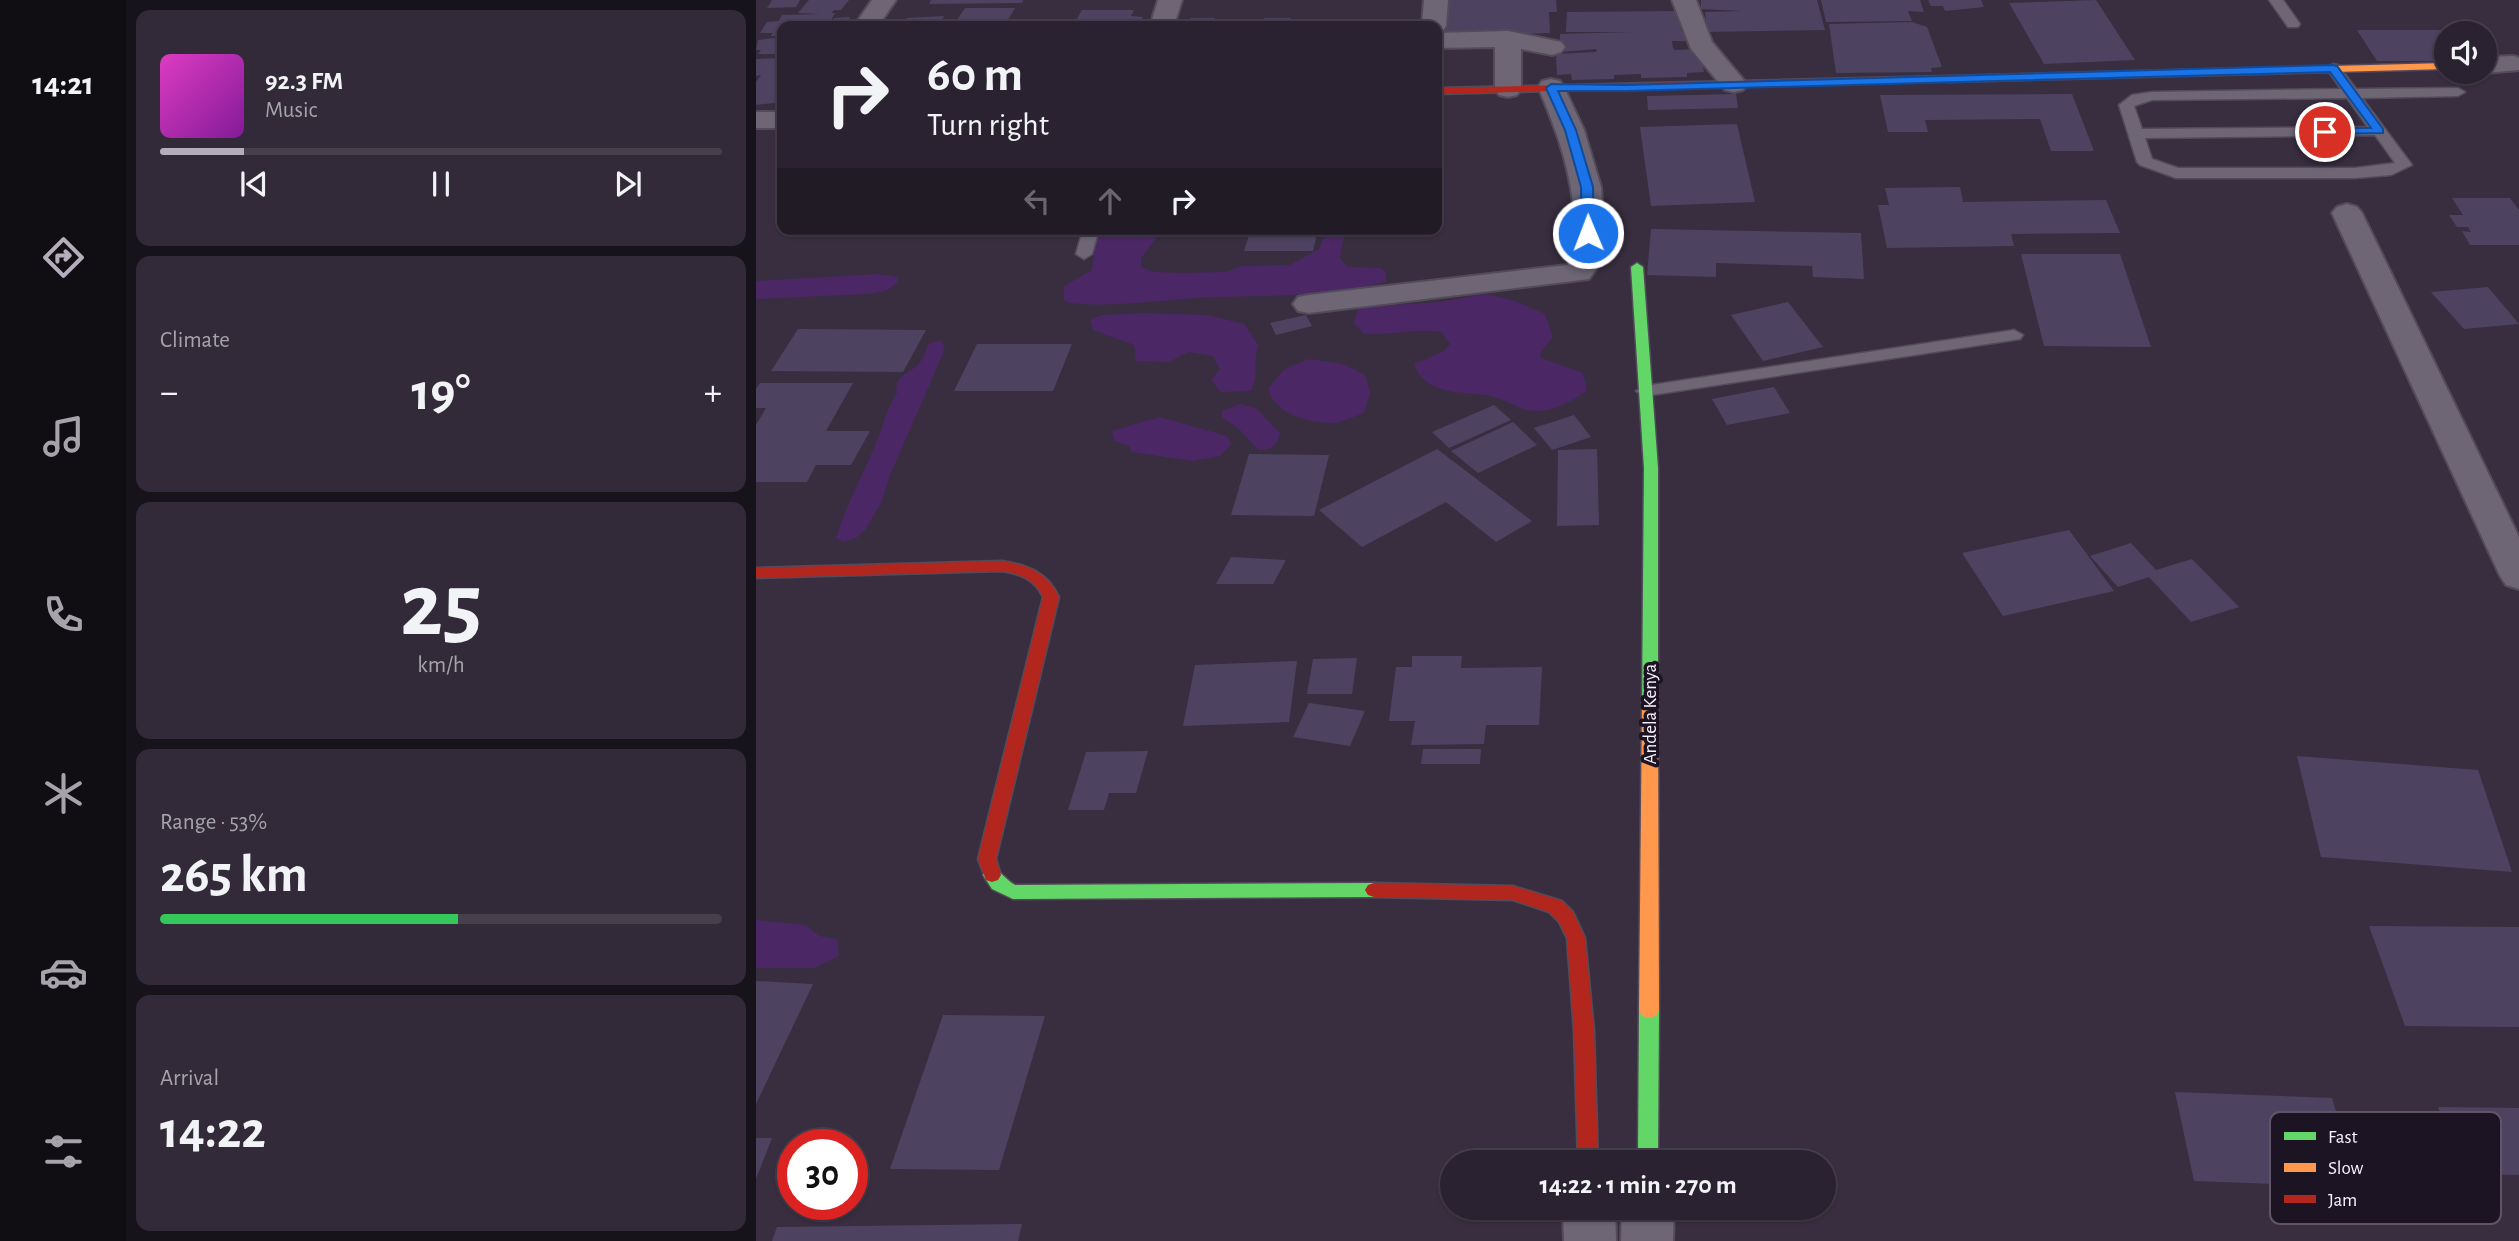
<!DOCTYPE html>
<html lang="en">
<head>
<meta charset="utf-8">
<style>
  body { margin:0; font-family:"Alegreya Sans",sans-serif; background:#322a38; color:#f1f3f6; height:100vh; display:flex; flex-direction:column; font-size:26px; white-space:nowrap }
  * { box-sizing:border-box; margin:0 }
  p { font-size:23px; color:#a5a4ab }
  .icon { flex:none; width:38px; height:38px; fill:none; stroke:currentColor; stroke-width:2; stroke-linecap:round; stroke-linejoin:round }
  .map { position:relative; flex:1; overflow:hidden }
  .drawer { display:flex; flex-direction:column; gap:10px; padding:10px; background:#17131a; width:630px }
  .drawer>* { flex:none }
  .banner { position:absolute; left:21px; top:21px; width:665px; height:214px; border-radius:14px; box-shadow:0 2px 5px #0004,0 0 0 2px #463f4c; background:#2a2230; color:#f1f3f6; overflow:hidden }
  .buttons { position:absolute; left:1678px; top:21px; display:grid; gap:14px }
  .buttons a { display:grid; place-items:center; width:63px; height:63px; border-radius:50%; background:#2a2230; box-shadow:0 2px 5px #0004,0 0 0 2px #463f4c; font-size:35px }
  .speed { position:absolute; left:21px; top:1129px; display:flex; gap:14px; font-size:35px; font-weight:700; text-align:center }
  .speed>* { display:grid; place-content:center; width:91px; height:91px; border-radius:50%; background:#2a2230; box-shadow:0 2px 5px #0004,0 0 0 2px #463f4c; line-height:1 }
  .speed .limit { border:10px solid #d22; background:#fff; color:#111 }
  .pin { position:absolute; display:grid; place-items:center; width:60px; height:60px; color:#fff; margin:-30px; border:4px solid #fff; border-radius:50%; box-shadow:0 2px 7px #0007 }
  .me { position:absolute; width:77px; margin:-38px; rotate:359deg; stroke-linejoin:round; filter:drop-shadow(0 0 5px #0008) }
  .turn { display:flex; align-items:center; gap:24px; height:147px; padding:0 35px; font-size:32px }
  .turn .icon { width:91px; height:91px; stroke-width:2.5 }
  .turn b { display:block; font-size:49px; line-height:60px }
  .lanes { display:flex; align-items:center; height:66px; padding:0 35px; background:#0003; justify-content:center; gap:35px; direction:ltr }
  .lanes .off { opacity:.35 }
  .big { font-size:52px; font-weight:700; line-height:1.1 }
  .drawer .card { flex:1; display:flex; flex-direction:column; justify-content:center; gap:10px; min-width:0; padding:0 24px; border-radius:14px; background:#322a38 }
  .drawer .dial { align-items:center; gap:0 }
  .dial b { font-size:91px; line-height:1 }
  .song { display:flex; align-items:center; gap:21px }
  .cover { width:84px; height:84px; border-radius:10px; background:linear-gradient(135deg,hsl(310 70% 55%),hsl(290 70% 35%)) }
  .played { height:7px; border-radius:4px; background:linear-gradient(90deg,#b5adbc 15%,#463f4c 15%) }
  .keys { display:flex; justify-content:space-around; direction:ltr }
  .heat { display:flex; justify-content:space-between; align-items:center; font-size:38px; direction:ltr }
  .charge { height:10px; border-radius:5px; background:linear-gradient(90deg,#34c759 53%,#463f4c 0) }
  .trip { position:absolute; left:684px; top:1150px; width:396px; height:70px; border-radius:35px; background:#2a2230; box-shadow:0 2px 5px #0004,0 0 0 2px #463f4c; font-weight:700; line-height:70px; text-align:center }
  main { display:flex; flex:1; min-height:0 }
  .dock { display:flex; flex-direction:column; width:126px; justify-content:space-around; align-items:center; background:#110e13; color:#a5a4ab }
  .dock .icon { width:49px; height:49px }
  .dock .active { color:#b5adbc }
  .dock b { font-size:32px; color:#f1f3f6 }
  .map>svg:first-child { display:block }
</style>
</head>
<body>
<main>
<nav class="dock">
<b>14:21</b>
<svg class="icon active" aria-label="directions" viewBox="0 0 24 24"><path d="M12 3l9 9-9 9-9-9zM9 14v-3h6M13 9l2 2-2 2"/></svg>
<svg class="icon" aria-label="music" viewBox="0 0 24 24"><path d="M9 18V5l10-2v13"/><circle cx="6" cy="18" r="3"/><circle cx="16" cy="16" r="3"/></svg>
<svg class="icon" aria-label="phone" viewBox="0 0 24 24"><path d="M5 4h4l2 5-3 2q2 4 5 5l2-3 5 2v4C11 20 4 13 5 4z"/></svg>
<svg class="icon" aria-label="climate" viewBox="0 0 24 24"><path d="M12 3v18M4 7l16 10M4 17L20 7"/></svg>
<svg class="icon" aria-label="car" viewBox="0 0 24 24"><path d="M5 17H2v-5l4-1 3-4h7l3 4 3 1v5h-3M9 17h6M6 11h13"/><circle cx="7" cy="17" r="2"/><circle cx="17" cy="17" r="2"/></svg>
<svg class="icon" aria-label="filters" viewBox="0 0 24 24"><path d="M4 7h16M4 17h16"/><circle cx="9" cy="7" r="2"/><circle cx="15" cy="17" r="2"/></svg>
</nav>
<section class="drawer">
<div class="card">
<div class="song"><i class="cover"></i><div><b>92.3 FM</b><p>Music</p></div></div>
<div class="played"></div>
<div class="keys"><svg class="icon" aria-label="previous" viewBox="0 0 24 24"><path d="M18 5L8 12l10 7zM5 5v14"/></svg><svg class="icon" aria-label="pause" viewBox="0 0 24 24"><path d="M8 5v14M16 5v14"/></svg><svg class="icon" aria-label="next" viewBox="0 0 24 24"><path d="M6 5l10 7-10 7zM19 5v14"/></svg></div>
</div>
<div class="card"><p>Climate</p>
<div class="heat"><a>−</a><b class="big">19°</b><a>+</a></div>
</div>
<div class="card dial"><b>25</b><p>km/h</p></div>
<div class="card"><p>Range · 53%</p><b class="big">265 km</b><div class="charge"></div></div>
<div class="card"><p>Arrival</p><b class="big">14:22</b></div>
</section>
<div class="map">
<svg width="1763" height="1241" viewBox="0 0 1763 1241">
  <rect width="100%" height="100%" fill="#382e40"/>
  <!-- green -->
  <g fill="#4c2766">
    <path d="M344,229H407L385,258V267L398,272L425,273L471,272L485,266L534,265L563,249L571,229H594L586,243L584,258L591,267L625,268L630,272V282C573,296 516,296 458,297C410,299 362,308 313,303L308,300V286L336,270L340,238Z"/>
    <polygon points="121,274 141,277 141,283 130,291 112,294 0,299 0,281"/>
    <path d="M730,294L759,301L789,314L797,337L784,353L785,358L827,373L831,391C817,400 802,409 785,411C766,412 759,404 744,399C713,388 672,401 658,364L688,351L694,344L685,332C660,328 634,336 608,334L598,323L602,309C632,303 662,305 691,301C704,299 717,295 730,294Z"/>
    <path d="M387,313L451,315L488,324L502,345C497,364 503,374 495,391L465,392L455,380L464,369L457,356L432,352L413,362L380,361L378,345L337,330L334,321L345,315Z"/>
    <path d="M185,340L189,349L134,475L126,501L109,530L100,538L88,542L80,538C90,505 107,475 120,443C128,426 130,409 141,393C137,374 156,374 165,361C168,357 170,349 172,344Z"/>
    <path d="M553,359L587,364L609,375L614,393L608,413C598,416 586,423 575,423C551,423 517,413 512,388L529,369Z"/>
    <path d="M484,404L500,408L524,433C521,446 516,450 502,450L485,431L466,417V411Z"/>
    <polygon points="404,417 471,436 475,444 464,456 437,461 376,452 373,446 358,441 356,431"/>
    <polygon points="0,920 50,925 63,936 81,939 83,956 58,968 0,968"/>
  </g>
  <!-- building -->
  <g fill="#4d4361">
    <polygon points="16,0 44,0 40,7 11,8"/>
    <polygon points="53,0 93,0 85,10 78,10 75,13 79,13 72,26 26,26 26,36 15,36 17,33 4,33 11,22 23,21 26,15 64,14 42,13"/>
    <polygon points="175,0 267,0 266,3 173,4"/>
    <polygon points="686,0 800,0 801,12 793,12 794,33 684,37"/>
    <polygon points="945,0 1061,0 1069,30 948,32 946,19 950,20 949,12 987,11 945,9"/>
    <polygon points="1065,0 1164,0 1168,12 1152,11 1156,21 1070,22"/>
    <polygon points="1172,0 1225,0 1228,7 1189,11 1187,6 1175,6"/>
    <polygon points="1340,0 1379,60 1288,64 1253,3"/>
    <polygon points="209,8 259,8 248,26 205,26 208,20 201,20"/>
    <polygon points="326,10 378,10 375,16 387,17 381,26 317,26"/>
    <polygon points="923,11 925,31 931,31 932,41 916,41 917,48 919,50 944,49 948,72 931,73 931,77 885,78 885,74 858,75 858,79 816,80 815,74 801,75 800,54 840,52 841,49 804,52 804,34 876,32 810,32 811,12"/>
    <polygon points="188,16 186,21 197,20 194,26 146,26 151,18"/>
    <polygon points="94,17 92,23 98,22 97,26 75,26 78,18"/>
    <polygon points="435,18 459,18 458,23 466,23 465,26 431,26"/>
    <polygon points="508,18 535,18 533,26 505,26"/>
    <polygon points="1156,22 1171,27 1186,67 1175,68 1176,72 1080,73 1073,24"/>
    <polygon points="1601,30 1692,30 1695,33 1690,33 1690,61 1621,61"/>
    <polygon points="26,37 26,54 2,54 5,50 0,50 2,40"/>
    <polygon points="26,58 26,102 0,105 0,82 5,75 0,76 0,59"/>
    <polygon points="980,94 982,108 892,110 891,96"/>
    <polygon points="1316,94 1338,151 1295,151 1284,119 1169,120 1172,132 1132,132 1124,95"/>
    <polygon points="981,124 999,202 895,206 884,127"/>
    <polygon points="1204,187 1207,202 1350,200 1364,233 1255,234 1258,246 1131,248 1122,205 1133,205 1129,188"/>
    <polygon points="1696,198 1754,198 1763,210 1763,245 1714,245 1706,231 1715,232 1712,227 1701,227 1693,215 1707,215"/>
    <polygon points="495,229 562,229 557,251 488,251"/>
    <polygon points="895,229 1105,233 1108,279 1057,277 1056,266 960,263 960,277 891,275"/>
    <polygon points="1265,254 1364,254 1395,347 1288,346"/>
    <polygon points="1732,287 1763,324 1708,329 1675,292"/>
    <polygon points="1032,302 1067,347 1007,361 975,315"/>
    <polygon points="550,315 556,326 520,335 514,323"/>
    <polygon points="42,329 170,330 147,372 15,371"/>
    <polygon points="221,344 316,344 297,391 198,391"/>
    <polygon points="4,383 97,383 70,431 114,431 95,465 60,465 51,482 0,482 0,425 10,408 0,408 0,389"/>
    <polygon points="1018,387 1034,413 971,425 956,399"/>
    <polygon points="738,405 755,420 693,448 676,432"/>
    <polygon points="818,415 835,437 796,450 778,428"/>
    <polygon points="757,422 781,445 722,473 695,451"/>
    <polygon points="681,449 776,521 740,542 690,502 606,547 563,510"/>
    <polygon points="841,449 843,525 801,526 802,450"/>
    <polygon points="493,454 573,455 558,516 475,515"/>
    <polygon points="1313,530 1358,591 1247,616 1206,553"/>
    <polygon points="1375,543 1400,570 1436,559 1483,607 1435,622 1393,577 1362,587 1334,556"/>
    <polygon points="475,557 530,560 517,584 460,584"/>
    <polygon points="656,656 706,656 705,668 786,667 783,725 730,725 728,744 655,745 659,721 633,721 640,667 656,667"/>
    <polygon points="601,658 596,694 551,694 557,659"/>
    <polygon points="541,661 533,722 427,726 439,665"/>
    <polygon points="553,703 609,711 594,746 537,737"/>
    <polygon points="667,749 725,749 724,764 665,764"/>
    <polygon points="392,751 380,793 353,793 348,810 312,810 330,752"/>
    <polygon points="1541,756 1722,770 1756,872 1565,857"/>
    <polygon points="1613,926 1763,927 1763,1027 1649,1026"/>
    <polygon points="0,981 57,984 0,1104"/>
    <polygon points="187,1015 289,1016 243,1170 134,1169"/>
    <polygon points="1419,1092 1576,1098 1602,1187 1438,1181"/>
    <polygon points="1682,1107 1763,1108 1763,1175 1706,1174"/>
    <polygon points="0,1138 16,1138 0,1179"/>
    <polygon points="266,1224 262,1241 16,1241 21,1227"/>
  </g>
  <g fill="none" stroke-linecap="round" stroke-linejoin="round">
    <defs>
      <g id="lane">
        <polygon points="1513,0 1527,0 1544,24 1542,27 1532,27"/>
        <path d="M1577,64L1582,65L1600,89L1702,88L1709,92L1702,96L1606,98L1656,165L1635,175L1599,178H1420L1384,165L1381,162L1363,105L1376,95L1396,92L1585,89L1570,68ZM1591,98L1612,127L1386,129L1378,106L1396,100ZM1619,135L1639,163L1599,168H1422L1396,159L1389,138Z"/>
        <polygon points="327,229 343,229 336,254 328,259 320,254"/>
        <polygon points="1258,330 1267,335 1264,339 889,396 880,391 889,386"/>
      </g>
      <g id="street">
        <polygon points="116,0 140,0 122,26 98,26"/>
        <polygon points="402,0 426,0 418,26 394,26"/>
        <polygon points="668,0 692,0 690,26 687,31 681,33 681,26 666,26"/>
        <polygon points="916,0 940,0 956,42 991,84 987,90 978,92 969,90 935,49"/>
        <polygon points="752,31 805,42 809,47 805,52 796,55 765,49 765,89 761,95 752,97 743,95 739,89 739,47 681,48 681,33"/>
        <polygon points="1758,56 1763,58 1763,70 1729,73 1725,72 1729,72 1729,57"/>
        <path d="M795,79L804,81L808,87L828,130L845,187L850,255L833,279L553,313L542,311L537,304L542,297L553,295L812,265C822,252 819,240 819,224C816,173 802,133 782,87L786,81Z"/>
        <rect x="0" y="112" width="26" height="16"/>
        <polygon points="1591,204 1601,207 1606,213 1763,537 1763,589 1750,585 1744,576 1576,213 1581,207"/>
        <polygon points="807,1208 859,1208 860,1241 808,1241"/>
        <polygon points="866,1208 918,1208 917,1241 865,1241"/>
      </g>
      <g id="fast">
        <polygon points="881,263 887,267 902,468 902,705 900,709 888,709 886,705 888,468 875,267"/>
        <path d="M236,868C245,871 250,880 259,885L618,883L624,885L627,890L624,895L618,897L257,899L236,889L227,875L230,870Z"/>
        <polygon points="893,1002 900,1004 903,1010 902,1162 882,1162 883,1010 886,1004"/>
      </g>
      <g id="slow">
        <polygon points="1690,63 1690,69 1193,82 1188,79 1193,76"/>
        <polygon points="894,699 900,701 902,705 903,1010 900,1016 893,1018 886,1016 883,1010 886,705 888,701"/>
      </g>
      <g id="jam">
        <polygon points="1193,76 1197,77 1197,81 681,94 681,88"/>
        <path d="M246,561C272,565 291,572 303,597L240,859L245,875L242,880L236,882L230,880L222,859L287,597C279,579 264,574 246,571L0,578V568Z"/>
        <polygon points="618,883 757,886 806,901 817,912 829,938 838,1031 842,1162 822,1162 818,1031 811,938 803,922 793,912 757,900 618,897 612,895 609,890 612,885"/>
      </g>
    </defs>
    <!-- lane casing -->
    <use href="#lane" stroke="#534b59" stroke-width="3"/>
    <!-- street casing -->
    <use href="#street" stroke="#534b59" stroke-width="4"/>
    <!-- fast casing -->
    <use href="#fast" stroke="#534b59" stroke-width="3"/>
    <!-- slow casing -->
    <use href="#slow" stroke="#534b59" stroke-width="3"/>
    <!-- jam casing -->
    <use href="#jam" stroke="#534b59" stroke-width="3"/>
    <!-- lane -->
    <use href="#lane" fill="#6e6675" fill-rule="evenodd"/>
    <!-- street -->
    <use href="#street" fill="#6e6675" fill-rule="evenodd"/>
    <!-- fast -->
    <use href="#fast" fill="#63d668" fill-rule="evenodd"/>
    <!-- slow -->
    <use href="#slow" fill="#ff974d" fill-rule="evenodd"/>
    <!-- jam -->
    <use href="#jam" fill="#b3261e" fill-rule="evenodd"/>
  </g>
  <!-- route -->
  <polygon fill="#1a73e8" stroke="#114b97" stroke-width="2" points="1577,65 1581,66 1627,129 1627,133 1565,134 1563,132 1569,128 1615,128 1574,72 870,91 802,91 820,130 837,187 838,233 832,237 826,233 825,187 809,130 790,88 795,84 870,85"/>
  <g text-anchor="middle" dominant-baseline="central" stroke-width="7" stroke-linejoin="round" paint-order="stroke">
    <!-- street labels -->
    <g font-size="19" fill="#f8f1ff" stroke="#1c1423">
      <text transform="translate(894 714) rotate(-90)">Andela Kenya</text>
    </g>
  </g>
  <!-- legend -->
  <rect x="1514" y="1112" width="231" height="112" rx="10" fill="#1c1423" stroke="#5e5665" stroke-width="2"/>
  <rect x="1528" y="1132" width="32" height="8" fill="#63d668"/>
  <rect x="1528" y="1163" width="32" height="9" fill="#ff974d"/>
  <rect x="1528" y="1195" width="32" height="8" fill="#b3261e"/>
  <g font-size="19" fill="#f8f1ff">
    <text x="1572" y="1143">Fast</text>
    <text x="1572" y="1174">Slow</text>
    <text x="1572" y="1206">Jam</text>
  </g>
</svg>
<div class="buttons">
<a><svg class="icon" aria-label="sound" viewBox="0 0 24 24"><path d="M4 9h4l5-4v14l-5-4H4zM17 9q2 3 0 6"/></svg></a>
</div>
<div class="speed"><div class="limit">30</div></div>
<div class="pin" style="left:1569px;top:132px;background:#d93025"><svg class="icon" aria-label="arrive" viewBox="0 0 24 24"><path d="M6 21V4h12l-3 4 3 4H6"/></svg></div>
<svg class="me" style="left:832px;top:233px" viewBox="-20 -20 40 40"><circle r="17" fill="#1a73e8" stroke="#fff" stroke-width="3"/><path d="M0-11L8 9 0 5-8 9z" fill="#fff"/></svg>
<div class="trip">14:22 · 1 min · 270 m</div>
<div class="banner">
<div class="turn"><svg class="icon" aria-label="right" viewBox="0 0 24 24"><path d="M7 20v-9h11M14 6l5 5-5 5"/></svg><div><b>60 m</b>Turn right</div></div>
<div class="lanes"><svg class="icon off" aria-label="left" viewBox="0 0 24 24"><path d="M17 20v-9H6M10 6l-5 5 5 5"/></svg><svg class="icon off" aria-label="ahead" viewBox="0 0 24 24"><path d="M12 20V5M6 11l6-6 6 6"/></svg><svg class="icon" aria-label="right" viewBox="0 0 24 24"><path d="M7 20v-9h11M14 6l5 5-5 5"/></svg></div>
</div>
</div>
</main>
</body>
</html>
